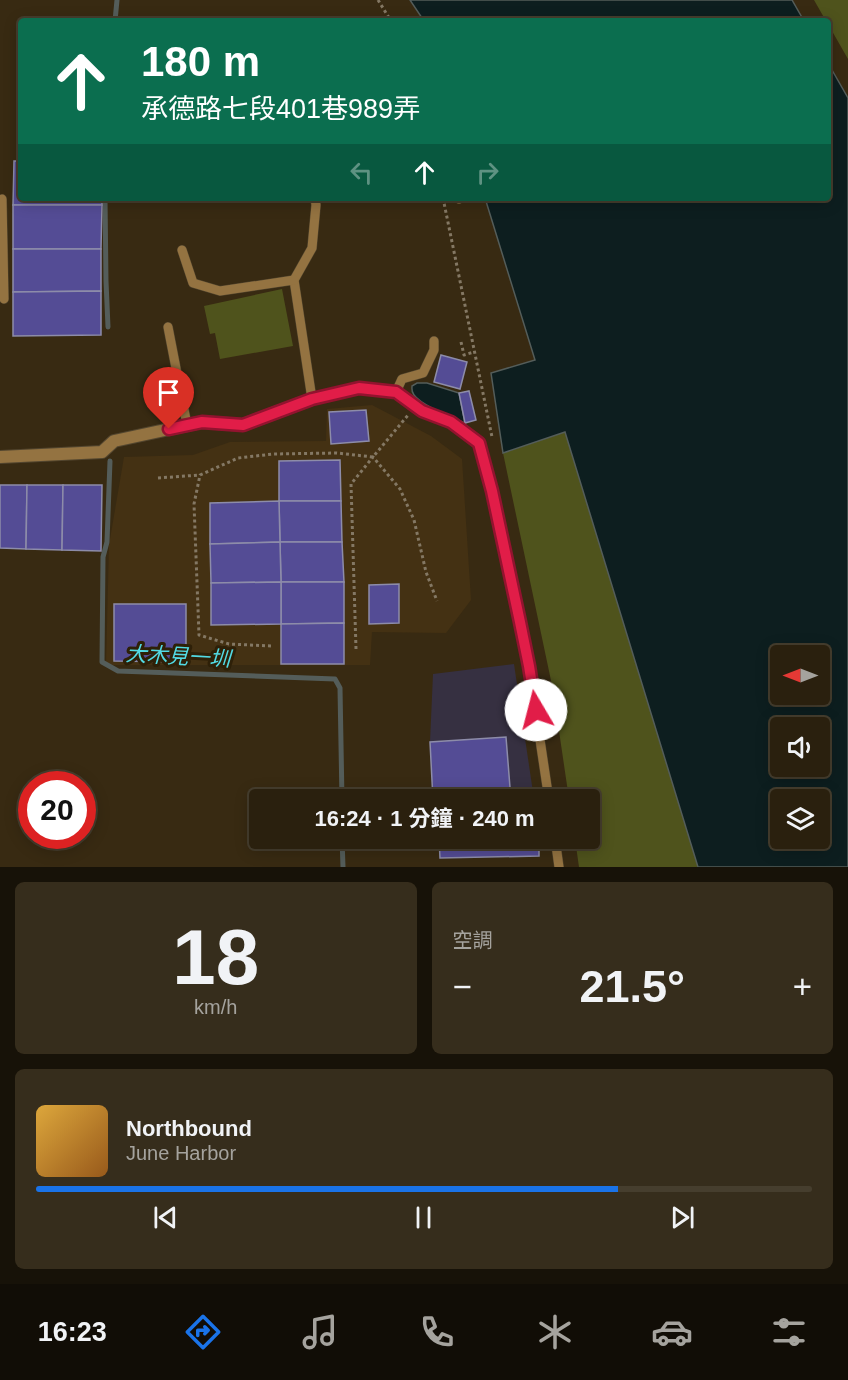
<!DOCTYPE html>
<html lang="zh-TW">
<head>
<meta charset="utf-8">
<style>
  body { margin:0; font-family:Helvetica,"Noto Sans TC",sans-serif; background:#362d1c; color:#f1f3f6; height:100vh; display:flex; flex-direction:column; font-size:22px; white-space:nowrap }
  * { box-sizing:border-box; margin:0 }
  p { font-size:20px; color:#a5a39e }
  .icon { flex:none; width:33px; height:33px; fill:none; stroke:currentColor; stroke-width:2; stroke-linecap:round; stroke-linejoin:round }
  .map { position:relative; height:867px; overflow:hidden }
  .drawer { display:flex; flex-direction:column; gap:15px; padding:15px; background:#171208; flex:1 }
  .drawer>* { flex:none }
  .top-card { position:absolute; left:18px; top:18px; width:813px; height:183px; border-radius:6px; box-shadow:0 3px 15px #0003,0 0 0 2px #463e2e; background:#0b6e4f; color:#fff; overflow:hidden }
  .needle { width:39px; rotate:270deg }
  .controls { position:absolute; left:770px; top:645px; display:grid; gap:12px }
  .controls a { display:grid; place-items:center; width:60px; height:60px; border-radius:6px; background:#2a200e; box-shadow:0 3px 15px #0003,0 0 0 2px #463e2e; font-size:30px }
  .speed { position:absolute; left:18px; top:771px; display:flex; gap:12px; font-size:30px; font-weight:700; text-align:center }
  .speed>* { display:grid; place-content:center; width:78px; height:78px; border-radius:50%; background:#2a200e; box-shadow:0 3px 15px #0003,0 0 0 2px #463e2e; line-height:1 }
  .speed .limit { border:9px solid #d22; background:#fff; color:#111 }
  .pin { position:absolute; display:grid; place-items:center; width:51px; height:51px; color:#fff; margin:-62px -26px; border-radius:50% 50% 50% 0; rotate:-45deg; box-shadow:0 0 6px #0007 }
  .pin .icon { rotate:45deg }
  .me { position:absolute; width:66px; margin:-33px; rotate:352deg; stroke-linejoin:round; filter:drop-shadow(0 0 4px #0008) }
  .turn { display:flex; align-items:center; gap:21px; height:126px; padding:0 24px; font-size:27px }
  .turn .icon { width:78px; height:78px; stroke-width:2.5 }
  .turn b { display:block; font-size:42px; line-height:51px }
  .lanes { display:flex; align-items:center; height:57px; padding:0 24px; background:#0003; justify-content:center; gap:30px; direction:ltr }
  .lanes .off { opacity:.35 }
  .big { font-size:45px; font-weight:700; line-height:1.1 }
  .drawer .tile { flex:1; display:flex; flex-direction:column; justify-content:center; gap:9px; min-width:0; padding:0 21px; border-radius:9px; background:#362d1c }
  .drawer .dial { align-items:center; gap:0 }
  .dial b { font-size:78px; line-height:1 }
  .song { display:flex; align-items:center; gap:18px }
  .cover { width:72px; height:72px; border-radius:9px; background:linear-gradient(135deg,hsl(40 70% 55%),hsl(30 70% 35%)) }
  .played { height:6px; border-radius:3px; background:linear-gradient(90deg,#1a73e8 75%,#463e2e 75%) }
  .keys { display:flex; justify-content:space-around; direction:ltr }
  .heat { display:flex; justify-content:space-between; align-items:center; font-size:33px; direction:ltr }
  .drawer .tiles { flex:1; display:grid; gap:15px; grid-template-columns:1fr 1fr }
  .tile:last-child { grid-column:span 2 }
  .trip { position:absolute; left:249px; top:789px; width:351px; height:60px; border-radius:6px; background:#2a200e; box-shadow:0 3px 15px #0003,0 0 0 2px #463e2e; font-weight:700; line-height:60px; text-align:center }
  .menu { display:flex; height:96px; justify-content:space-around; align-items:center; background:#110d06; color:#a5a39e }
  .menu .icon { width:42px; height:42px }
  .menu .current { color:#1a73e8 }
  .menu b { font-size:27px; color:#f1f3f6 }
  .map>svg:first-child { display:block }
</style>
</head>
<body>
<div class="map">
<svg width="848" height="867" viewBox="0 0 848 867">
  <rect width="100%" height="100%" fill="#382a12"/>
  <!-- built -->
  <polygon fill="#443113" points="372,405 431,436 462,459 471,600 446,633 372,632 370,665 106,665 109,545 124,457 193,455 230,442 326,441 327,409"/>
  <!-- industrial -->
  <polygon fill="#363041" points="514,664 534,799 433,800 430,742 433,674"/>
  <!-- green -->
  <g fill="#4f531c">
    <polygon points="814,0 848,0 848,59 828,24 828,21 826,21"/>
    <polygon points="282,289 293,346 220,359 215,333 210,334 204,306"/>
    <polygon points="565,432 698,867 579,867 575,839 590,838 590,800 569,799 553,690 503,453"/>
  </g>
  <!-- water -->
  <g fill="#0d1e1f" stroke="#545d5a" stroke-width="1.5" fill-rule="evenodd">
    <polygon points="410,0 792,0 804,21 424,21"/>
    <path d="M828,63L848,98V867H698L565,432L503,453L491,373L535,360L485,198H828ZM780,656H819V694H780ZM780,728H819V766H780ZM780,800H819V838H780Z"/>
    <path d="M417,383H427L459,393L465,423C452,417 422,406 414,395C411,391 412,390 412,386Z"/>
  </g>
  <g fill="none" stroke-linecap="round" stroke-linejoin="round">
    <!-- stream -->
    <g stroke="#545d5a" stroke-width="5">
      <polyline points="115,21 117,0"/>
      <polyline points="105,198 106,281 108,327"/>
      <polyline points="110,461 107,542 103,557 102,662 118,671 335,679 340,688 342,800"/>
      <polyline points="342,838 343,867"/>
    </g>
  </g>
  <!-- building -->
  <g fill="#544c95" stroke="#8d8ca9" stroke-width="1.5">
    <polygon points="14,161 21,161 21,198 102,198 102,205 13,205"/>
    <polygon points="13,205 102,205 101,249 13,249"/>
    <polygon points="13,249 101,249 101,291 13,292"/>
    <polygon points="101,291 101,335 13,336 13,292"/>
    <polygon points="441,355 467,362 460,389 434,382"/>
    <polygon points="469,391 476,420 465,423 459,393"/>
    <polygon points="366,410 369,441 331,444 329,412"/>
    <polygon points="340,460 341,501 279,501 279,461"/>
    <polygon points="0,485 27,485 26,549 0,548"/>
    <polygon points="27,485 63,485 62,550 26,549"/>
    <polygon points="63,485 102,485 101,551 62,550"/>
    <polygon points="279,501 341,501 342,542 280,542"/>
    <polygon points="279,501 280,542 210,544 210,503"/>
    <polygon points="280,542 342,542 344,582 281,582"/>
    <polygon points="280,542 281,582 211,583 210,544"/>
    <polygon points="281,582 344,582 344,623 281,624"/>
    <polygon points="281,582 281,624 211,625 211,583"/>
    <polygon points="399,584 399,623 369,624 369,585"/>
    <polygon points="114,604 186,604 186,662 114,661"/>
    <polygon points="344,623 344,664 281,664 281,624"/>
    <polygon points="506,737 511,800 433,800 430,742"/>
    <polygon points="439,838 529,838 529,844 539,844 539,856 440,858"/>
  </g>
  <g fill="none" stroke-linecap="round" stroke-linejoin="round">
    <defs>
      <g id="service">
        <polyline points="315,198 316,205 312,248 294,280 312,399 359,388 396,392 422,411 451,422 479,443 492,491 529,666 549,800"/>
        <polyline points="459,198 459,199"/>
        <polyline points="2,199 4,299"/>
        <polyline points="182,250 193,283 220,291 294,280"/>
        <polyline points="168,327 187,425"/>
        <polyline points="396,392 402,379 423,373 434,350 434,341"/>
        <polyline points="555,838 559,867"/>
      </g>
      <polyline id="minor" points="0,457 102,452 114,441 202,422 243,425 312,399"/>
    </defs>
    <!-- service casing -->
    <use href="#service" stroke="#53462f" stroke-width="10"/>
    <!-- minor casing -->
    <use href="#minor" stroke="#53462f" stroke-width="14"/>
    <!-- path -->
    <g stroke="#847864" stroke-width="3" stroke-dasharray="3 3" stroke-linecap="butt">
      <polyline points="378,0 391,21"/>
      <polyline points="443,198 492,437"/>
      <polyline points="461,342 464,355 474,352"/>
      <polyline points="158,478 200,475"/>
      <polyline points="271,646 229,644 199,635 194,504 200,475 238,458 273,454 337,453 373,457 409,414"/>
      <polyline points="356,649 351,484 373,457 400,489 414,520 426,572 437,601"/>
    </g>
    <!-- service -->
    <use href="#service" stroke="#947341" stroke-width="9"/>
    <!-- minor -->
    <use href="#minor" stroke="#947341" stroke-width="12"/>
  </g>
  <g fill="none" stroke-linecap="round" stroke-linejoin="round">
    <defs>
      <polyline id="route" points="169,429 202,422 243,425 312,399 359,388 396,392 422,411 451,422 479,443 492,491 520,622 529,666 536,710"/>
    </defs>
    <!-- route casing -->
    <use href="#route" stroke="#92132f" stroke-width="15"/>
    <!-- route -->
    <use href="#route" stroke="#e11d48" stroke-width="10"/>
  </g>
  <g text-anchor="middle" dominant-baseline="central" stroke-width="6" stroke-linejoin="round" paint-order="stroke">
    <!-- water labels -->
    <g font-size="21" font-style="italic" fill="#52dae4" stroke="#2e2008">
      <text transform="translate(178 656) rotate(3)">大木見一圳</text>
    </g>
  </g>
</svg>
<div class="controls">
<a><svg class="needle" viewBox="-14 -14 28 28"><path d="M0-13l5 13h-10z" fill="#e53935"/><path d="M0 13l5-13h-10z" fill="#a5a39e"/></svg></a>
<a><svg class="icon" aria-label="sound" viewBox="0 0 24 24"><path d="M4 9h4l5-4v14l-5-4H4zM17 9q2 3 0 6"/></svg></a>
<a><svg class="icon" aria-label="layers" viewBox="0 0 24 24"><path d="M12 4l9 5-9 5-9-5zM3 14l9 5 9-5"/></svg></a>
</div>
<div class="speed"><div class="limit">20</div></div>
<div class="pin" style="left:169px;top:429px;background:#d93025"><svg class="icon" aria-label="arrive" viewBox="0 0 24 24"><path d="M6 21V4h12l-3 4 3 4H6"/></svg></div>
<svg class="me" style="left:536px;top:710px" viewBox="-20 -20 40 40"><circle r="19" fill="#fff"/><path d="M0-13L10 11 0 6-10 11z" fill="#e11d48"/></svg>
<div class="trip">16:24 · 1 分鐘 · 240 m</div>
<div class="top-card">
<div class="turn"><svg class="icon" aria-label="ahead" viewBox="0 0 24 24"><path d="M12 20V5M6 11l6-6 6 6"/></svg><div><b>180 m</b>承德路七段401巷989弄</div></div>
<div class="lanes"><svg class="icon off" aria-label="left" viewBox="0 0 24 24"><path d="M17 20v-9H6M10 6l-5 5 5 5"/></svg><svg class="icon" aria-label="ahead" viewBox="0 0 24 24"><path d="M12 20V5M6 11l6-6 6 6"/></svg><svg class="icon off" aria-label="right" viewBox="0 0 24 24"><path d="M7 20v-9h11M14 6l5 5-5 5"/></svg></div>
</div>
</div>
<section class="drawer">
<div class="tiles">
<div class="tile dial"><b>18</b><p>km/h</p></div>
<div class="tile"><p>空調</p>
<div class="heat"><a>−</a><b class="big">21.5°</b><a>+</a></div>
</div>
<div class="tile">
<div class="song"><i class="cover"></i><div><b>Northbound</b><p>June Harbor</p></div></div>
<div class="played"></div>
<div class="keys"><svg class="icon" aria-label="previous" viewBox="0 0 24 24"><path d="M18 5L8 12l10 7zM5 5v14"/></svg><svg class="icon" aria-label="pause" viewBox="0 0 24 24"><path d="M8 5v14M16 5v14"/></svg><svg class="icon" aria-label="next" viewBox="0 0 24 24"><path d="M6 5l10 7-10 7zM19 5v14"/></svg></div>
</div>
</div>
</section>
<nav class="menu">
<b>16:23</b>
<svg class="icon current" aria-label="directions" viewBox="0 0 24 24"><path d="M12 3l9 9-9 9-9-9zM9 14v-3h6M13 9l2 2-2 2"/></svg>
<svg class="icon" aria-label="music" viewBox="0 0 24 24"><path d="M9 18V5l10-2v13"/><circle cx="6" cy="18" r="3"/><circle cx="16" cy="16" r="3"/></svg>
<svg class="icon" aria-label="phone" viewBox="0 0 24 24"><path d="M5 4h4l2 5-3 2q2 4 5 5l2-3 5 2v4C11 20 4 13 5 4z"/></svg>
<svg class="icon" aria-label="climate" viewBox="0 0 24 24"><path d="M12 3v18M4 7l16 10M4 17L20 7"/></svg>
<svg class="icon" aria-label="car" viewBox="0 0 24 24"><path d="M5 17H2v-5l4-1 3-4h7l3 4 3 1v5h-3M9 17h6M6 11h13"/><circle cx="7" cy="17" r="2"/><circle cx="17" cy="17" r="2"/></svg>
<svg class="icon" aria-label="filters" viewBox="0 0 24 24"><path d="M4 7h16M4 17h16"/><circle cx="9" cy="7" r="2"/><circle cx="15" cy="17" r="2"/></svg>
</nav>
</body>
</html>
